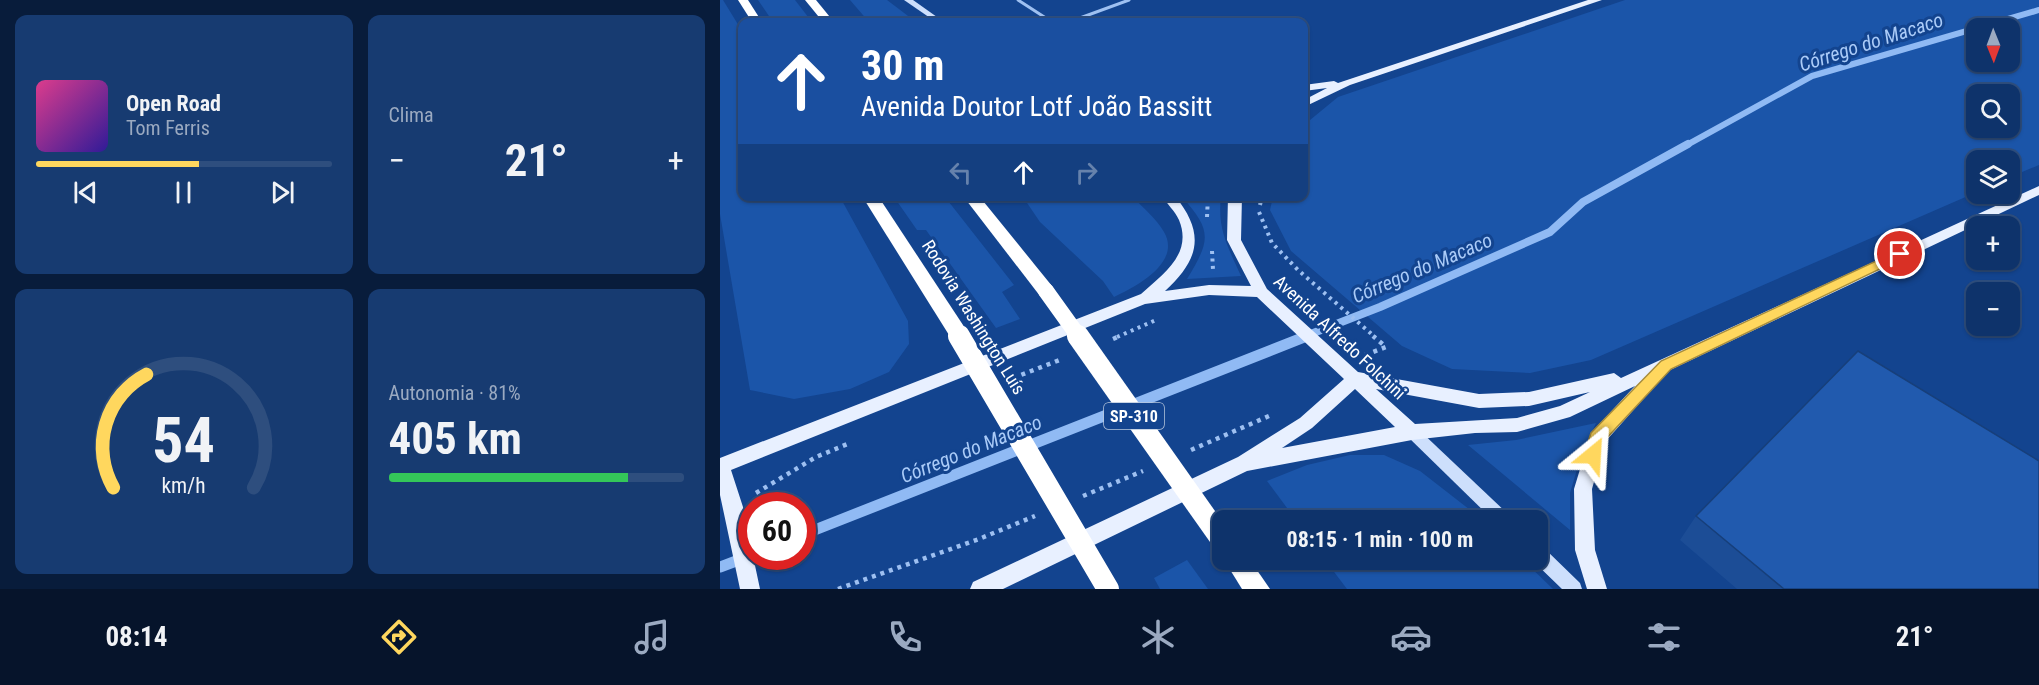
<!DOCTYPE html>
<html lang="pt">
<head>
<meta charset="utf-8">
<style>
  body { margin:0; font-family:"Roboto Condensed",sans-serif; background:#173b71; color:#f1f3f6; height:100vh; display:flex; flex-direction:column; font-size:22px; white-space:nowrap }
  * { box-sizing:border-box; margin:0 }
  p { font-size:20px; color:#9baac1 }
  .icon { flex:none; width:33px; height:33px; fill:none; stroke:currentColor; stroke-width:2; stroke-linecap:round; stroke-linejoin:round }
  .map { position:relative; flex:1; overflow:hidden }
  .panel { display:flex; flex-direction:column; gap:15px; padding:15px; background:#081c3b; width:720px }
  .panel>* { flex:none }
  .hud { position:absolute; left:18px; top:18px; width:570px; height:183px; border-radius:12px; box-shadow:0 2px 4px #0004,0 0 0 2px #2e4e7e; background:#1a4fa0; color:#fff; overflow:hidden }
  .needle { width:39px; rotate:179deg }
  .tools { position:absolute; left:1246px; top:18px; display:grid; gap:12px }
  .tools a { display:grid; place-items:center; width:54px; height:54px; border-radius:12px; background:#0e336b; box-shadow:0 2px 4px #0004,0 0 0 2px #2e4e7e; font-size:30px }
  .speed { position:absolute; left:18px; top:492px; display:flex; gap:12px; font-size:30px; font-weight:700; text-align:center }
  .speed>* { display:grid; place-content:center; width:78px; height:78px; border-radius:50%; background:#0e336b; box-shadow:0 2px 4px #0004,0 0 0 2px #2e4e7e; line-height:1 }
  .speed .limit { border:9px solid #d22; background:#fff; color:#111 }
  .pin { position:absolute; display:grid; place-items:center; width:51px; height:51px; color:#fff; margin:-26px; border:3px solid #fff; border-radius:50%; box-shadow:0 2px 6px #0007 }
  .me { position:absolute; width:66px; margin:-33px; rotate:27deg; stroke-linejoin:round; filter:drop-shadow(0 0 4px #0008) }
  .turn { display:flex; align-items:center; gap:21px; height:126px; padding:0 24px; font-size:27px }
  .turn .icon { width:78px; height:78px; stroke-width:2.5 }
  .turn b { display:block; font-size:42px; line-height:51px }
  .lanes { display:flex; align-items:center; height:57px; padding:0 24px; background:#0003; justify-content:center; gap:30px; direction:ltr }
  .lanes .off { opacity:.35 }
  .big { font-size:45px; font-weight:700; line-height:1.1 }
  .panel .card { flex:1; display:flex; flex-direction:column; justify-content:center; gap:9px; min-width:0; padding:0 21px; border-radius:12px; background:#173b71 }
  .panel .dial { align-items:center; gap:0 }
  .dial svg { height:156px; overflow:visible; fill:none; stroke:#2e4e7e; stroke-width:7; stroke-linecap:round; text-anchor:middle }
  .dial text { fill:#f1f3f6; stroke:none }
  .song { display:flex; align-items:center; gap:18px }
  .cover { width:72px; height:72px; border-radius:9px; background:linear-gradient(135deg,hsl(330 70% 55%),hsl(250 70% 35%)) }
  .played { height:6px; border-radius:3px; background:linear-gradient(90deg,#ffd75e 55%,#2e4e7e 55%) }
  .keys { display:flex; justify-content:space-around; direction:ltr }
  .heat { display:flex; justify-content:space-between; align-items:center; font-size:33px; direction:ltr }
  .charge { height:9px; border-radius:4px; background:linear-gradient(90deg,#34c759 81%,#2e4e7e 0) }
  .panel .tiles { flex:1; display:grid; gap:15px; grid-template-columns:repeat(2,1fr) }
  .trip { position:absolute; left:492px; top:510px; width:336px; height:60px; border-radius:12px; background:#0e336b; box-shadow:0 2px 4px #0004,0 0 0 2px #2e4e7e; font-weight:700; line-height:60px; text-align:center }
  .menu { display:flex; height:96px; justify-content:space-around; align-items:center; background:#06142b; color:#9baac1 }
  .menu .icon { width:42px; height:42px }
  .menu .selected { color:#ffd75e }
  .menu b { font-size:27px; color:#f1f3f6 }
  main { display:flex; flex:1; min-height:0 }
  .map>svg:first-child { display:block }
</style>
</head>
<body>
<main>
<section class="panel">
<div class="tiles">
<div class="card">
<div class="song"><i class="cover"></i><div><b>Open Road</b><p>Tom Ferris</p></div></div>
<div class="played"></div>
<div class="keys"><svg class="icon" aria-label="previous" viewBox="0 0 24 24"><path d="M18 5L8 12l10 7zM5 5v14"/></svg><svg class="icon" aria-label="pause" viewBox="0 0 24 24"><path d="M8 5v14M16 5v14"/></svg><svg class="icon" aria-label="next" viewBox="0 0 24 24"><path d="M6 5l10 7-10 7zM19 5v14"/></svg></div>
</div>
<div class="card"><p>Clima</p>
<div class="heat"><a>−</a><b class="big">21°</b><a>+</a></div>
</div>
<div class="card dial"><svg viewBox="0 0 100 80">
<path d="M14 69A42 42 0 1 1 86 69"/>
<path d="M14 69A42 42 0 0 1 31 11" stroke="#ffd75e"/>
<text x="50" y="56" font-size="32" font-weight="700">54</text>
<text x="50" y="72" font-size="11">km/h</text>
</svg></div>
<div class="card"><p>Autonomia · 81%</p><b class="big">405 km</b><div class="charge"></div></div>
</div>
</section>
<div class="map">
<svg width="1319" height="589" viewBox="0 0 1319 589">
  <rect width="100%" height="100%" fill="#13448f"/>
  <!-- green -->
  <g fill="#1b55a9" fill-rule="evenodd">
    <polygon points="0,0 3,0 22,31 22,196 120,197 188,321 189,344 169,372 130,389 74,399 30,390 0,214"/>
    <polygon points="38,0 75,0 92,22 53,22"/>
    <polygon points="130,0 167,0 196,22 149,22"/>
    <path d="M905,0H1319V165L1290,177V160H1257V192L871,360L810,373L732,369L682,346L571,251L550,210L553,197L584,196V125L618,97ZM1257,28H1290V62H1257ZM1257,94H1290V128H1257Z"/>
    <polygon points="174,197 225,197 294,285 282,292 300,319 276,328 206,230 197,230"/>
    <path d="M303,197H413C423,208 436,218 444,232C462,263 415,287 394,297L383,281L320,222Z"/>
    <path d="M462,197H501C497,229 508,247 521,276L467,279C490,241 493,231 462,197Z"/>
    <polygon points="876,423 861,456 850,493 850,530 748,445 796,440"/>
    <polygon points="630,455 664,455 700,471 763,520 576,520 547,481 587,465"/>
    <polygon points="467,560 488,589 440,589 434,578"/>
    <polygon points="605,560 803,560 833,589 627,589"/>
  </g>
  <g fill="none" stroke-linecap="round" stroke-linejoin="round">
    <!-- stream-far2 -->
    <polyline stroke="#90baf4" stroke-width="6" points="965,146 1092,76 1319,10"/>
    <!-- stream-far1 -->
    <polyline stroke="#90baf4" stroke-width="8" points="583,337 660,307 830,232 863,202 968,144"/>
    <!-- stream -->
    <g stroke="#90baf4" stroke-width="11">
      <polyline points="82,535 587,336"/>
      <polyline points="0,567 24,558"/>
    </g>
    <!-- path-far1 -->
    <g stroke="#9ec0f1" stroke-width="4" stroke-dasharray="3 4.5" stroke-linecap="butt">
      <polyline points="540,205 542,196"/>
      <polyline points="539,212 552,243 578,270 655,337"/>
      <polyline points="487,217 488,196"/>
      <polyline points="492,251 493,270"/>
      <polyline points="397,337 436,320"/>
    </g>
    <!-- path -->
    <g stroke="#9ec0f1" stroke-width="4.5" stroke-dasharray="4 5" stroke-linecap="butt">
      <polyline points="393,339 400,336"/>
      <polyline points="645,355 666,347 653,336"/>
      <polyline points="293,378 342,359"/>
      <polyline points="471,450 549,416"/>
      <polyline points="36,493 96,457 130,443"/>
      <polyline points="363,496 423,471"/>
      <polyline points="118,589 259,539 315,516"/>
    </g>
    <!-- lane -->
    <g stroke="#9ec0f1" stroke-width="3">
      <polyline points="298,0 332,22"/>
      <polyline points="349,22 409,0"/>
    </g>
    <!-- secondary -->
    <g fill="#cddffc" fill-rule="evenodd">
      <polygon points="184,0 193,0 224,22 216,22"/>
      <polygon points="692,426 697,428 789,515 791,520 773,520 687,436 685,432 687,428"/>
      <polygon points="818,546 824,548 860,583 862,589 842,589 812,560 818,560"/>
    </g>
    <!-- primary -->
    <g fill="#e8f0ff" fill-rule="evenodd">
      <polygon points="868,0 882,0 630,85 584,107 584,100 607,88 584,91 584,85 614,81 618,83"/>
      <path d="M1319,186V195L948,371L885,442L872,489L875,550L887,589H867L855,550L854,489L871,433L915,386L850,417L797,432L755,433L692,440L527,471L283,589H250L253,582L518,457L580,418L624,379L537,297L489,295L425,304L11,470L23,507L32,556H33L40,589H20L0,495V458L421,294C443,274 473,254 459,220C455,211 447,204 442,196H455C485,233 480,259 445,291L489,285L531,286L507,240L508,196H522L521,240L547,289L638,372L759,394L809,392L894,373L901,378ZM635,389L675,427L562,448L592,428ZM656,389L759,408L809,406L870,392L840,406L797,418L695,424Z"/>
    </g>
    <!-- highway -->
    <g fill="#fff" fill-rule="evenodd">
      <polygon points="18,0 28,0 42,22 32,22"/>
      <polygon points="85,0 96,0 114,22 103,22"/>
      <polygon points="142,196 158,196 243,325 245,330 243,335 236,337 229,335"/>
      <polygon points="243,196 259,196 332,286 335,291 332,296 326,297 320,296"/>
      <polygon points="504,560 530,560 550,589 522,589"/>
    </g>
    <!-- highway-bridge-far1 -->
    <g stroke="#fff" stroke-width="16">
      <polyline points="326,291 359,337"/>
      <polyline points="236,330 240,337"/>
    </g>
    <!-- highway-bridge -->
    <g stroke="#fff" stroke-width="22">
      <polyline points="239,336 388,589"/>
      <polyline points="358,336 502,540"/>
    </g>
  </g>
  <!-- wall -->
  <polygon fill="#1c4d96" points="976,516 1319,589 1017,589 960,540"/>
  <!-- building -->
  <polygon fill="#215aae" stroke="#173f7a" stroke-width="1.5" points="1138,351 1319,461 1319,589 1064,589 976,516"/>
  <!-- route -->
  <polygon fill="#ffd75e" stroke="#a68c3d" stroke-width="1.5" points="1180,250 1185,251 1187,254 1185,257 951,369 884,441 878,460 873,462 867,460 864,455 871,433 941,361"/>
  <g text-anchor="middle" dominant-baseline="central" stroke-width="6" stroke-linejoin="round" paint-order="stroke">
    <!-- shield labels -->
    <rect fill="#13448f" stroke="#b8c7dd" stroke-width="1.5" x="384" y="403" width="60" height="26" rx="4.5"/>
    <g font-size="16" font-weight="bold" fill="#fff">
      <text x="414" y="416">SP-310</text>
    </g>
    <!-- street labels -->
    <g font-size="18" fill="#fff" stroke="#13448f">
      <text transform="translate(254 317) rotate(58)">Rodovia Washington Luís</text>
      <text transform="translate(620 337) rotate(43)">Avenida Alfredo Folchini</text>
    </g>
    <!-- water labels -->
    <g font-size="20" font-style="italic" fill="#aacbf8" stroke="#13448f">
      <text transform="translate(1151 42) rotate(-18)">Córrego do Macaco</text>
      <text transform="translate(702 268) rotate(-23)">Córrego do Macaco</text>
      <text transform="translate(251 449) rotate(-22)">Córrego do Macaco</text>
    </g>
  </g>
</svg>
<div class="tools">
<a><svg class="needle" viewBox="-14 -14 28 28"><path d="M0-13l5 13h-10z" fill="#e53935"/><path d="M0 13l5-13h-10z" fill="#9baac1"/></svg></a>
<a><svg class="icon" aria-label="search" viewBox="0 0 24 24"><circle cx="10" cy="10" r="6"/><path d="M15 15l6 6"/></svg></a>
<a><svg class="icon" aria-label="layers" viewBox="0 0 24 24"><path d="M12 4l9 5-9 5-9-5zM3 14l9 5 9-5"/></svg></a>
<a>+</a>
<a>−</a>
</div>
<div class="speed"><div class="limit">60</div></div>
<div class="pin" style="left:1180px;top:254px;background:#d93025"><svg class="icon" aria-label="arrive" viewBox="0 0 24 24"><path d="M6 21V4h12l-3 4 3 4H6"/></svg></div>
<svg class="me" style="left:873px;top:455px" viewBox="-20 -20 40 40"><path d="M0-17L14 15 0 8-14 15z" fill="#ffd75e" stroke="#fff" stroke-width="4"/></svg>
<div class="trip">08:15 · 1 min · 100 m</div>
<div class="hud">
<div class="turn"><svg class="icon" aria-label="ahead" viewBox="0 0 24 24"><path d="M12 20V5M6 11l6-6 6 6"/></svg><div><b>30 m</b>Avenida Doutor Lotf João Bassitt</div></div>
<div class="lanes"><svg class="icon off" aria-label="left" viewBox="0 0 24 24"><path d="M17 20v-9H6M10 6l-5 5 5 5"/></svg><svg class="icon" aria-label="ahead" viewBox="0 0 24 24"><path d="M12 20V5M6 11l6-6 6 6"/></svg><svg class="icon off" aria-label="right" viewBox="0 0 24 24"><path d="M7 20v-9h11M14 6l5 5-5 5"/></svg></div>
</div>
</div>
</main>
<nav class="menu">
<b>08:14</b>
<svg class="icon selected" aria-label="directions" viewBox="0 0 24 24"><path d="M12 3l9 9-9 9-9-9zM9 14v-3h6M13 9l2 2-2 2"/></svg>
<svg class="icon" aria-label="music" viewBox="0 0 24 24"><path d="M9 18V5l10-2v13"/><circle cx="6" cy="18" r="3"/><circle cx="16" cy="16" r="3"/></svg>
<svg class="icon" aria-label="phone" viewBox="0 0 24 24"><path d="M5 4h4l2 5-3 2q2 4 5 5l2-3 5 2v4C11 20 4 13 5 4z"/></svg>
<svg class="icon" aria-label="climate" viewBox="0 0 24 24"><path d="M12 3v18M4 7l16 10M4 17L20 7"/></svg>
<svg class="icon" aria-label="car" viewBox="0 0 24 24"><path d="M5 17H2v-5l4-1 3-4h7l3 4 3 1v5h-3M9 17h6M6 11h13"/><circle cx="7" cy="17" r="2"/><circle cx="17" cy="17" r="2"/></svg>
<svg class="icon" aria-label="filters" viewBox="0 0 24 24"><path d="M4 7h16M4 17h16"/><circle cx="9" cy="7" r="2"/><circle cx="15" cy="17" r="2"/></svg>
<b>21°</b>
</nav>
</body>
</html>
